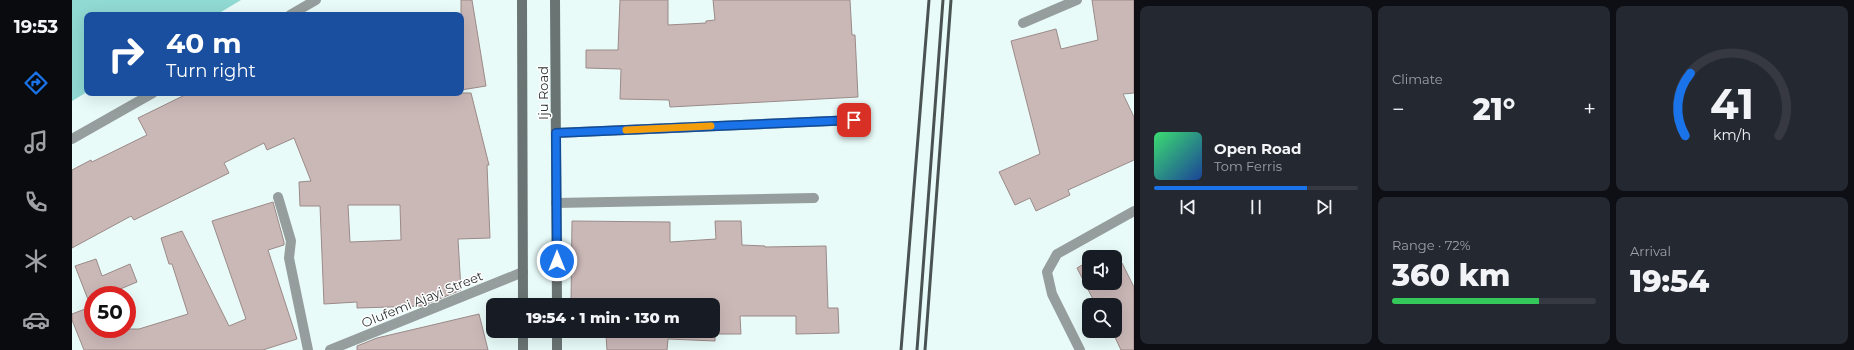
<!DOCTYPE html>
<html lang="en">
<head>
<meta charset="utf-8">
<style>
  body { margin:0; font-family:Montserrat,sans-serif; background:#242831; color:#f1f3f6; height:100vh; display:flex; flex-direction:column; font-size:15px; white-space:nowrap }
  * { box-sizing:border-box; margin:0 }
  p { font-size:13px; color:#9ea1a6 }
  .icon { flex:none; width:22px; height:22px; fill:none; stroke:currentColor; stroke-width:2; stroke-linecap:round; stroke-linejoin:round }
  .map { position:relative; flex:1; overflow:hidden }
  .panel { display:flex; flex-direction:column; gap:6px; padding:6px; background:#0d0f14; width:720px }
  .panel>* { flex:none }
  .hud { position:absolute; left:12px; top:12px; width:380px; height:84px; border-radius:8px; box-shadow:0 4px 16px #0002; background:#1a4fa0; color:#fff; overflow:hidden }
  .buttons { position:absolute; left:1010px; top:250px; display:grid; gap:8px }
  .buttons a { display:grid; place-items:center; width:40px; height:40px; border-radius:8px; background:#171b24; box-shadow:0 4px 16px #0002; font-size:20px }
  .speed { position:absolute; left:12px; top:286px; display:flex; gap:8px; font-size:20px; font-weight:700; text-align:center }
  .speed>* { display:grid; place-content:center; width:52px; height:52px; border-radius:50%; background:#171b24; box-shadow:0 4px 16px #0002; line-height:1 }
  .speed .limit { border:6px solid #d22; background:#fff; color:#111 }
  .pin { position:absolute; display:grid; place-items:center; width:34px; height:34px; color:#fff; margin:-17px; border-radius:8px; box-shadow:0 2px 6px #0006 }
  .me { position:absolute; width:44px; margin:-22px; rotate:0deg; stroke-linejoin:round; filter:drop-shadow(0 0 3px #0008) }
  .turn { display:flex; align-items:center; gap:14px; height:84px; padding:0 16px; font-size:18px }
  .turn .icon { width:52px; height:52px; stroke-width:2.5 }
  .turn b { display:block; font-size:28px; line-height:34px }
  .big { font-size:30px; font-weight:800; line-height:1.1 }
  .panel .tile { flex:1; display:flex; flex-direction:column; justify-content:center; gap:6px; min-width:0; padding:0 14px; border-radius:8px; background:#242831 }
  .panel .dial { align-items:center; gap:0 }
  .dial svg { height:104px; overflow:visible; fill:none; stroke:#363941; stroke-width:7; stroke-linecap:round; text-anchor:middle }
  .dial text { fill:#f1f3f6; stroke:none }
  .song { display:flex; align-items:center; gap:12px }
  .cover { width:48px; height:48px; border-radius:6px; background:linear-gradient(135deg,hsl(140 70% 55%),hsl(220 70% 35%)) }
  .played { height:4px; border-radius:2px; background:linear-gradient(90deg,#1a73e8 75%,#363941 75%) }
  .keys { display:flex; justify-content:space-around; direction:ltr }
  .heat { display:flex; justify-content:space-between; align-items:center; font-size:22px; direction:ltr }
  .charge { height:6px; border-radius:3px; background:linear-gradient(90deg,#34c759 72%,#363941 0) }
  .panel .tiles { flex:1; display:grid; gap:6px; grid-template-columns:repeat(3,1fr) }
  .tile:first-child { grid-row:span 2 }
  .trip { position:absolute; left:414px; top:298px; width:234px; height:40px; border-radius:8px; background:#171b24; box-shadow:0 4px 16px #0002; font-weight:800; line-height:40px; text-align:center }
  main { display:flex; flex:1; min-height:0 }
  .menu { display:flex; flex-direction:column; width:72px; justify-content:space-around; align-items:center; background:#090b0e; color:#9ea1a6 }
  .menu .icon { width:28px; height:28px }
  .menu .active { color:#1a73e8 }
  .menu b { font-size:18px; color:#f1f3f6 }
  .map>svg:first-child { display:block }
</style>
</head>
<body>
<main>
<nav class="menu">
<b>19:53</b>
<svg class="icon active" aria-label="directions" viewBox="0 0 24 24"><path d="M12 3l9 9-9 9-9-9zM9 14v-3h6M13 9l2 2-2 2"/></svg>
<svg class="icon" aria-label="music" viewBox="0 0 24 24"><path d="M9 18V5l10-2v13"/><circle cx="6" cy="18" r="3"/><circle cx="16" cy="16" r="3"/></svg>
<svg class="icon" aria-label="phone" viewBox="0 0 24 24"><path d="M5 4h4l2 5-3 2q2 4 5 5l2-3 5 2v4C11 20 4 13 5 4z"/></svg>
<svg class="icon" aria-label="climate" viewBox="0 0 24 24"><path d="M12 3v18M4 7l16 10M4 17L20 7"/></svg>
<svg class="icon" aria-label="car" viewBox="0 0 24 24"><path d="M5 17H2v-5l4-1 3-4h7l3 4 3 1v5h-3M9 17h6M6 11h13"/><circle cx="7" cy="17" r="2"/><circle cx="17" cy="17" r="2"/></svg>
</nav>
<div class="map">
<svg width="1062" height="350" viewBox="0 0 1062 350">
  <rect width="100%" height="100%" fill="#e8fbf9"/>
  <!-- green -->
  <polygon fill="#91d9d3" points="0,0 169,0 144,15 15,15 15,92 0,101"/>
  <!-- building -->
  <g fill="#cab8b7" stroke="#9a8a88" fill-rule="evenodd">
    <polygon points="389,0 400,0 414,86 389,90"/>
    <polygon points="548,0 596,0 596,25 634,23 634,21 643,20 641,0 778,0 780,35 783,35 786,97 598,107 597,100 548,99 549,69 514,68 514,50 546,50"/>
    <polygon points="1020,0 1062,0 1062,93 1051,94 1062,117 1062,160 996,190 998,195 964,211 958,198 943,205 927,172 968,154 939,41 984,29 989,49 1026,40"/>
    <path d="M117,93H399L417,165H415L418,238L386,239L389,290L350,306L285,308V302L252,304L248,206H228L227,182L239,181L222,138L195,150L192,143L152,163L157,173L62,220L59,216L0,248V170L19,160L20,162L75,135L66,118ZM276,205H328L329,240L278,242Z"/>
    <polygon points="201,202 212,242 212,245 196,250 225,339 191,350 12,350 0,320 0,314 21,306 21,329 67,329 116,314 100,264 97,264 89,238 110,231 157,326 174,319 140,221"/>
    <polygon points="500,221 598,222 598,242 644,239 643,221 669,221 670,245 693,246 693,247 754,246 756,308 766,308 767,333 724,334 724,316 668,316 669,334 643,334 643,341 596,339 595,350 535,350 534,335 519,334 519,331 641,331 641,305 499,305"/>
    <polygon points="24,259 30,276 58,264 65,282 34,295 21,295 21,300 17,302 3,266"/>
    <polygon points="1017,261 1017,283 1043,283 1043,266 1050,263 1062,287 1062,350 1049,350 1040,331 1043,331 1043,305 1024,305 1005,268"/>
    <polygon points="407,314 416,350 285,350 285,346 305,338"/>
  </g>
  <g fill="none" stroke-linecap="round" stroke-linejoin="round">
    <!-- lane -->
    <g stroke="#969e9d" stroke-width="10">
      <polyline points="484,133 783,120"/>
      <polyline points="206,197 219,241 217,258 236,350"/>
      <polyline points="484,203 742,198"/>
    </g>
    <!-- street -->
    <g stroke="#969e9d" stroke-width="10">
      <polyline points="218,15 244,0"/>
      <polyline points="951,23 1005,0"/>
      <polyline points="0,139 81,93"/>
      <polyline points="258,350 451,272"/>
      <polyline points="1008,350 980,294 975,272 985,254 1062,211"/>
    </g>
    <!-- secondary -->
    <g stroke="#697473" stroke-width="10">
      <polyline points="450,0 451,305"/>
      <polyline points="483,0 485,305"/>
      <polyline points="451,331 451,350"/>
      <polyline points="485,331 485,350"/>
    </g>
    <!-- rail -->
    <g stroke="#4a5351" stroke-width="3">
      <polyline points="829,350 857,0"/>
      <polyline points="845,350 871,0"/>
      <polyline points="853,350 879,0"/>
    </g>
  </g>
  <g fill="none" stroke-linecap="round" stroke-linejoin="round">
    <defs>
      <polyline id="route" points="485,261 484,133 782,120"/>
    </defs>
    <!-- route casing -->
    <use href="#route" stroke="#114b97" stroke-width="10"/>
    <!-- route -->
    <use href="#route" stroke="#1a73e8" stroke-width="7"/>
    <!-- slow -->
    <polyline stroke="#f59e0b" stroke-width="7" points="554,130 639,126"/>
  </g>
  <g text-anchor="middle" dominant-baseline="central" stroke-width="3" stroke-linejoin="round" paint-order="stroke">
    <!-- street labels -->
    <g font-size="13" fill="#2f3635" stroke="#fff">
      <text transform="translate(471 93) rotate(-90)">Iju Road</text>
      <text transform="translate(350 299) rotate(-22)">Olufemi Ajayi Street</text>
    </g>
  </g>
</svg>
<div class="buttons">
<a><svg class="icon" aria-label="sound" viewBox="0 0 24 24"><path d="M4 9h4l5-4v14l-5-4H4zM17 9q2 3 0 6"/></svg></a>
<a><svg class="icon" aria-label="search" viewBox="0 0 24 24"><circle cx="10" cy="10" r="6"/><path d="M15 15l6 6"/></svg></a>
</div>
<div class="speed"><div class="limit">50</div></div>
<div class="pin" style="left:782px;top:120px;background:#d93025"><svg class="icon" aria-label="arrive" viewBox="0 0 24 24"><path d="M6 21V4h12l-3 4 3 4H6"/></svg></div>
<svg class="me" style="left:485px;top:261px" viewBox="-20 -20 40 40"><circle r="17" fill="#1a73e8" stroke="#fff" stroke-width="3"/><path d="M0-11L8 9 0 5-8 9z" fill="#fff"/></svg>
<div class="trip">19:54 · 1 min · 130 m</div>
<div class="hud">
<div class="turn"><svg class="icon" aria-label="right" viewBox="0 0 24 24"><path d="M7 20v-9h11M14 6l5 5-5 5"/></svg><div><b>40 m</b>Turn right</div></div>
</div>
</div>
<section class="panel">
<div class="tiles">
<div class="tile">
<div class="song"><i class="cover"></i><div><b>Open Road</b><p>Tom Ferris</p></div></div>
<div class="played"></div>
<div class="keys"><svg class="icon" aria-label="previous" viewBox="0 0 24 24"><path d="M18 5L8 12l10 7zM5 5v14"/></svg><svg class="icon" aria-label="pause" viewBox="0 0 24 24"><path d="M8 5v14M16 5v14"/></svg><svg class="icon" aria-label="next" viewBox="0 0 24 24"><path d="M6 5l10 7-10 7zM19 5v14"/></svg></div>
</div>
<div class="tile"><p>Climate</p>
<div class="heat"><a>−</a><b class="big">21°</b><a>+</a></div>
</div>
<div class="tile dial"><svg viewBox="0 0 100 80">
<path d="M14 69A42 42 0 1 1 86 69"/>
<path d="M14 69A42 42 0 0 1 18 21" stroke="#1a73e8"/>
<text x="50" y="56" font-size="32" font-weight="700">41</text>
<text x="50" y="72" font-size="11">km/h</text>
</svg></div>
<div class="tile"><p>Range · 72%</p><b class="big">360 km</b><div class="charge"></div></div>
<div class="tile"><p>Arrival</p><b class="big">19:54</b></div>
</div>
</section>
</main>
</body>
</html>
